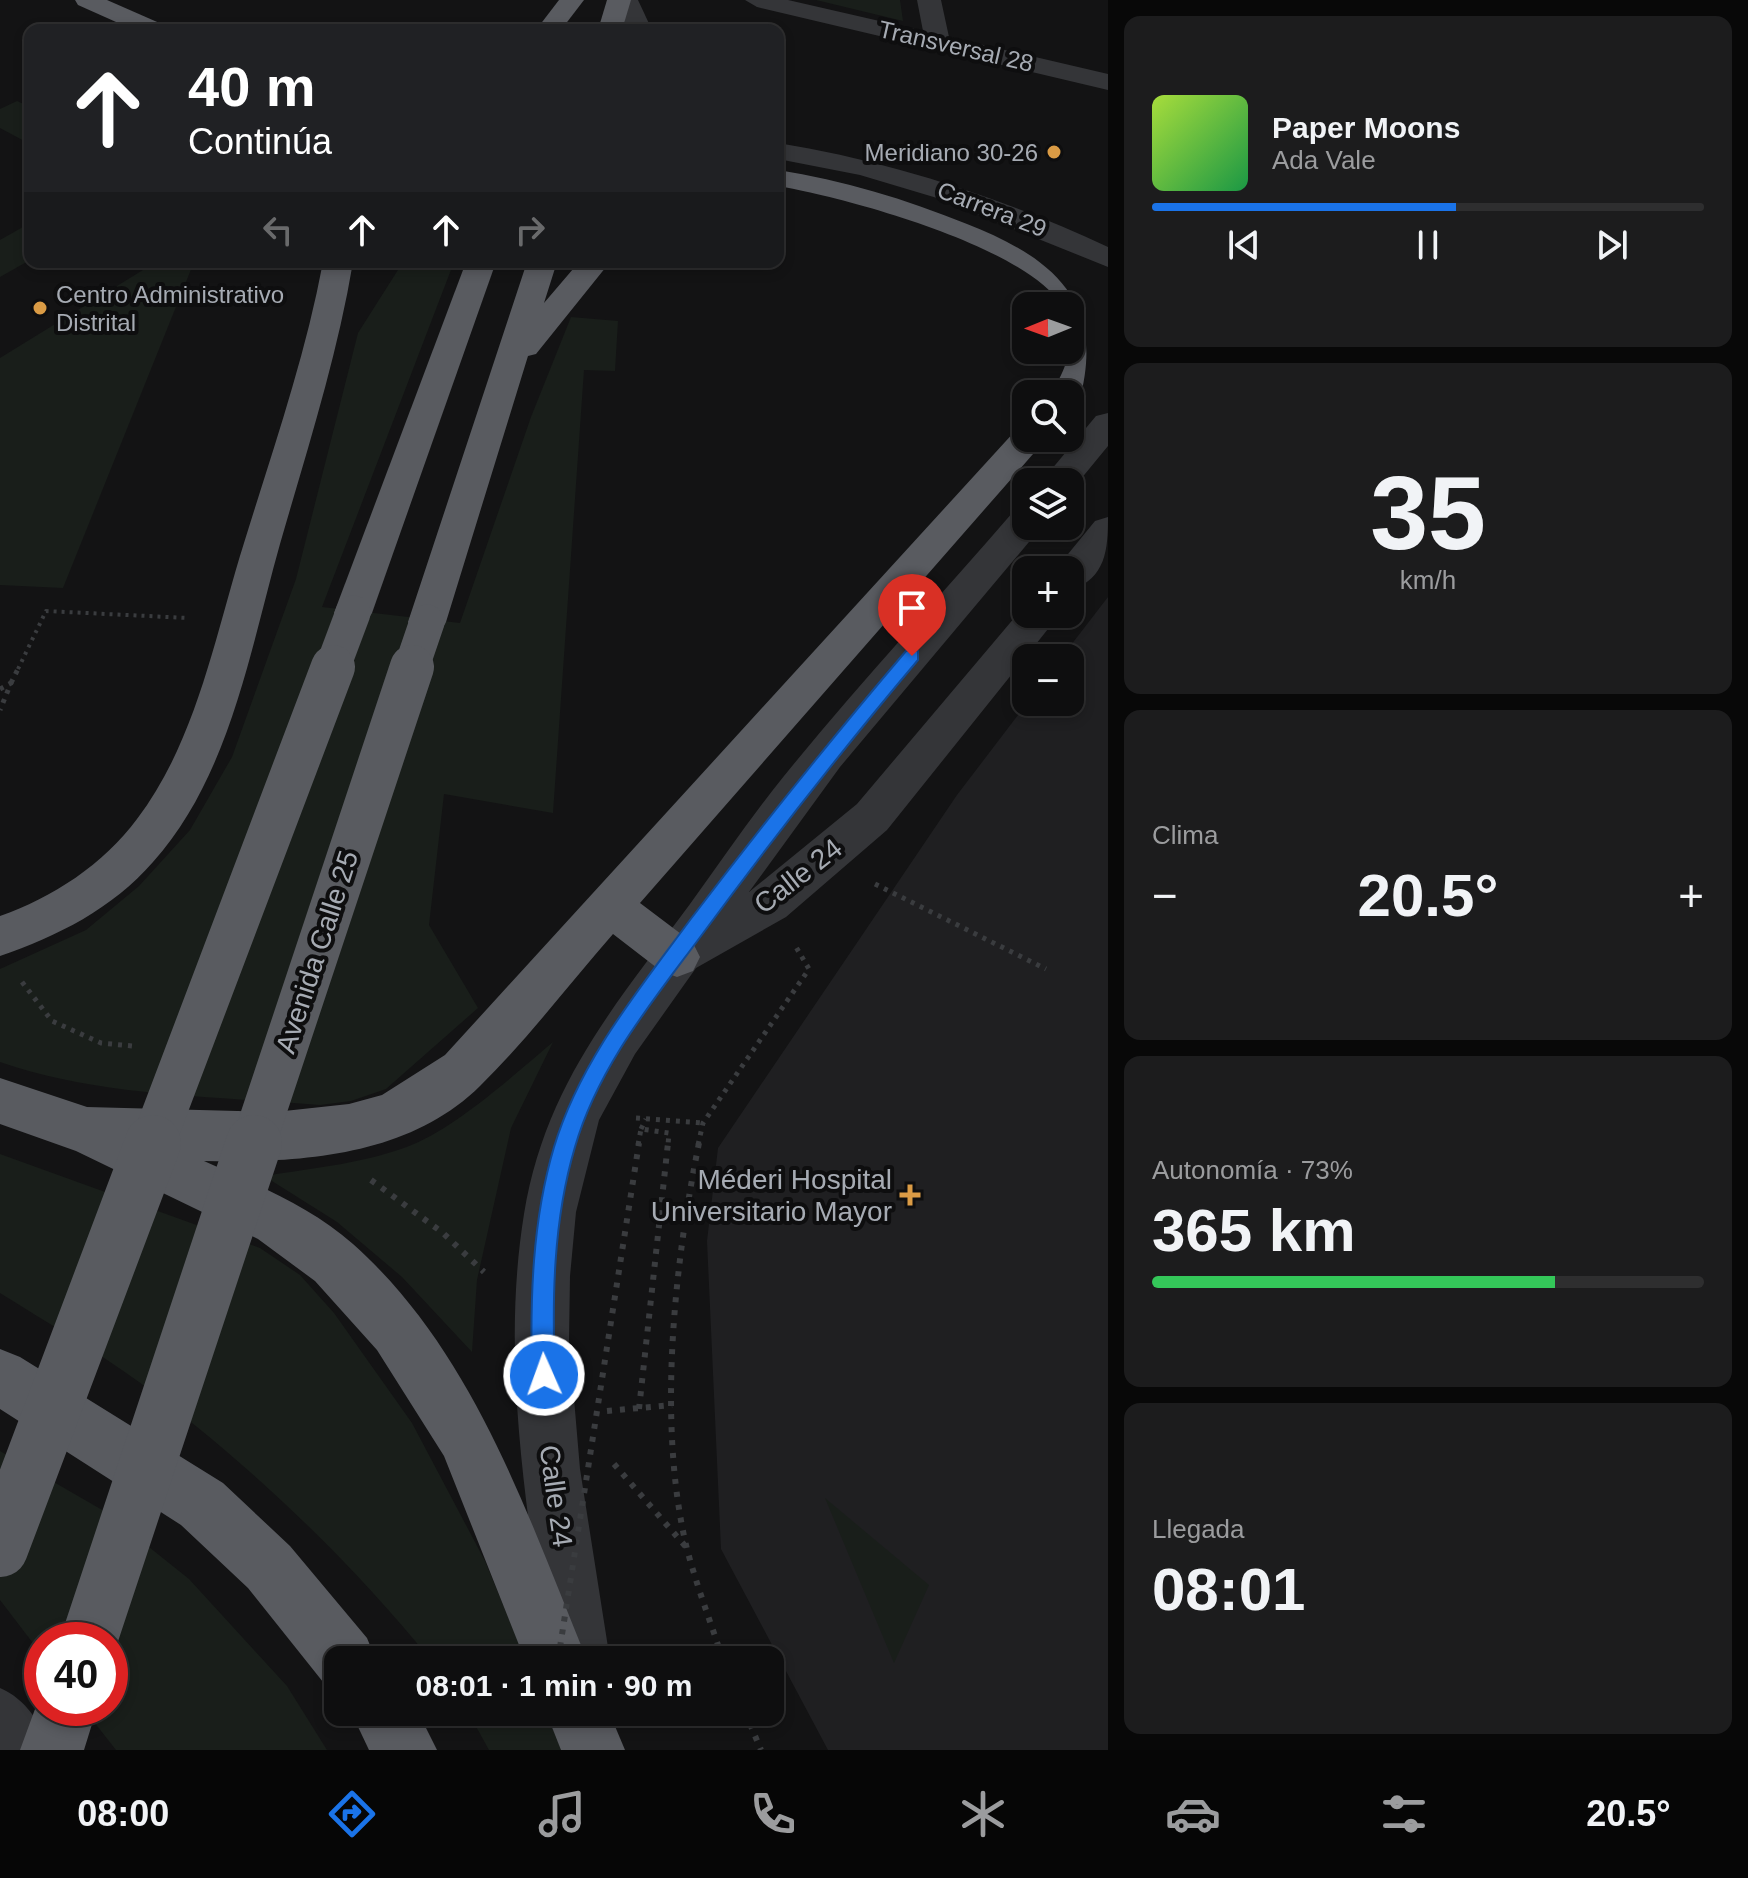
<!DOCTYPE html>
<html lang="es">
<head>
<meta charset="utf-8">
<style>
  body { margin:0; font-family:Arial,sans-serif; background:#1c1c1d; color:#f1f3f6; height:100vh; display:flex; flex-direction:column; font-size:30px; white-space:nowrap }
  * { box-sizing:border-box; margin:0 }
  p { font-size:26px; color:#9b9c9e }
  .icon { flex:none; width:44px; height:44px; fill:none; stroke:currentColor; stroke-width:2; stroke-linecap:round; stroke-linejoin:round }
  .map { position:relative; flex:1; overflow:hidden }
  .side { display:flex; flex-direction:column; gap:16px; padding:16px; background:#080808; width:640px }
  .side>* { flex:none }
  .hud { position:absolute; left:24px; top:24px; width:760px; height:244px; border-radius:16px; box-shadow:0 4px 12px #0003,0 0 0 2px #2e2e2f; background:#202124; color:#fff; overflow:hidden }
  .needle { width:52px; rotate:269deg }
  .buttons { position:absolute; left:1012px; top:292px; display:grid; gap:16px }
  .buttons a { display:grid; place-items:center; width:72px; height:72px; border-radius:16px; background:#0e0e0f; box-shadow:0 4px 12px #0003,0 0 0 2px #2e2e2f; font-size:40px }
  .speed { position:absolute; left:24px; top:1622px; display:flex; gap:16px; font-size:40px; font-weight:700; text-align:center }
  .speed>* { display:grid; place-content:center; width:104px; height:104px; border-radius:50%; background:#0e0e0f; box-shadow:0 4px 12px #0003,0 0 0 2px #2e2e2f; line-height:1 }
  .speed .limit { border:12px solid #d22; background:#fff; color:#111 }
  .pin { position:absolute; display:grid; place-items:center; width:68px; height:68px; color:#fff; margin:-82px -34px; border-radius:50% 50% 50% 0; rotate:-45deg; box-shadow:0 0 8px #0007 }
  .pin .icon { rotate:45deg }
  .me { position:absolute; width:88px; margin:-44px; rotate:358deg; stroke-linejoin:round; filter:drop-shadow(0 0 6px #0008) }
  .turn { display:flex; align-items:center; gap:28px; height:168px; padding:0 32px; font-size:36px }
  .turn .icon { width:104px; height:104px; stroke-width:2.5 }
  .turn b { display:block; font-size:56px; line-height:68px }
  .lanes { display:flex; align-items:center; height:76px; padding:0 32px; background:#0003; justify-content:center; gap:40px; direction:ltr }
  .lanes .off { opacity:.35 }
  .big { font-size:60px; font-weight:700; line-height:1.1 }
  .side .widget { flex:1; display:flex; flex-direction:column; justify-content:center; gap:12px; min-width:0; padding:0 28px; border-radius:16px; background:#1c1c1d }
  .side .dial { align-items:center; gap:0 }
  .dial b { font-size:104px; line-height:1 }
  .song { display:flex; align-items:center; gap:24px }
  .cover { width:96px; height:96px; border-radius:12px; background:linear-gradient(135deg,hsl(80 70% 55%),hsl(140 70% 35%)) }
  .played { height:8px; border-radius:4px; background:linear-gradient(90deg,#1a73e8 55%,#2e2e2f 55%) }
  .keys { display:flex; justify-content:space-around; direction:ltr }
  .heat { display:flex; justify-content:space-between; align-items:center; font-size:44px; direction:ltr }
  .charge { height:12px; border-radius:6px; background:linear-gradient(90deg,#34c759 73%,#2e2e2f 0) }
  .trip { position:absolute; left:324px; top:1646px; width:460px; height:80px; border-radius:16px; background:#0e0e0f; box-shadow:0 4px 12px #0003,0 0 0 2px #2e2e2f; font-weight:700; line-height:80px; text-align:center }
  .menu { display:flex; height:128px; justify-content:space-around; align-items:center; background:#060606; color:#9b9c9e }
  .menu .icon { width:56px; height:56px }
  .menu .current { color:#1a73e8 }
  .menu b { font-size:36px; color:#f1f3f6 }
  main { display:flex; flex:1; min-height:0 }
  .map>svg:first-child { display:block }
</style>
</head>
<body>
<main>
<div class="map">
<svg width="1108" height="1750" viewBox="0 0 1108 1750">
  <rect width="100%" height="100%" fill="#131314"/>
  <!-- built -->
  <polygon fill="#1f1f21" points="1108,597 1108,1750 828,1750 721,1549 707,1241 718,1148 957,795 1028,702 1070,702 1070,658 1061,658"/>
  <!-- green -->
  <g fill="#191e1a">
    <polygon points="816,0 900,0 903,21"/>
    <polygon points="17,101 30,107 30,144 0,128 0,109"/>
    <polygon points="30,223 30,260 0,277 0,240"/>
    <polygon points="156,262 194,262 63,588 0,585 0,358"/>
    <path d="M403,262H454L322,607L460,623L531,417L571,317L618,321L615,371L584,370L553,813L444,794L429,925L478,1008L386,1089L351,1101L320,1105C214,1096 101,1097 0,1062V969L86,930L139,886L190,830L232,757L296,579L358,333Z"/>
    <path d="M553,1042L511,1128L477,1280L472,1352L402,1277L337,1222L264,1176C314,1168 368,1163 414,1144C459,1125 515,1074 553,1042Z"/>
    <path d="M0,1154L260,1248L300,1275L334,1313L412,1423L485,1561L526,1660H431C347,1557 246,1461 139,1382C95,1350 46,1322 0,1293Z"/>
    <polygon points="0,1451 104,1511 189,1579 287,1686 327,1750 116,1750 83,1708 110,1708 110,1640 42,1640 42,1655 0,1600"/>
    <polygon points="825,1498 929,1585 894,1663"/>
    <polygon points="468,1712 548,1712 564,1750 489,1750"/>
  </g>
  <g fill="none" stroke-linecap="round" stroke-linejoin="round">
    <!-- path-far2 -->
    <polyline stroke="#3a3c3f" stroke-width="4" stroke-dasharray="3 5" stroke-linecap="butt" points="18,669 46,611 188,618"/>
    <!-- path-far1 -->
    <g stroke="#3a3c3f" stroke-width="5" stroke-dasharray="4 6" stroke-linecap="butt">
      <polyline points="11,683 19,667"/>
      <polyline points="0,689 11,683 0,710"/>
      <polyline points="875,884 1046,969"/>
      <polyline points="22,982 52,1021 101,1043 132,1046"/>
      <polyline points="636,1118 703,1123"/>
      <polyline points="641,1129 646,1119"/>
      <polyline points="698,1145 703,1123 809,969 796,947"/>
    </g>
    <!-- path -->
    <g stroke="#3a3c3f" stroke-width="6" stroke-dasharray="5 8" stroke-linecap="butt">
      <path d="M699,1143C674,1266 657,1426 687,1549C697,1587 711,1623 723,1660"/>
      <polyline points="371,1180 443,1233 484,1272"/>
      <polyline points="607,1411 672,1405"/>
      <polyline points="614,1464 686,1547"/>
      <polyline points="745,1712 761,1750"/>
    </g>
    <!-- service -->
    <path fill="#343538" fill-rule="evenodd" d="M0,1688C26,1699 41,1724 52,1750H0Z"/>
    <!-- tertiary -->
    <g fill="#343538" fill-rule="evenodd">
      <polygon points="614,0 638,0 652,30 628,30"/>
      <polygon points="745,0 788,0 923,31 917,0 941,0 949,37 1108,74 1108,90 757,7"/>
      <path d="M778,143C894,162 1002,198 1108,247V267L937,198L860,175L778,159Z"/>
      <polygon points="1108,413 1108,446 1071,491 1070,482 1041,482 1096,416"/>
      <path d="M1026,508V526H1041L1039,530L840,767L749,892L857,804L1026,604V614H1058L1052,624L887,830L786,917L696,968L635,1054L599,1120L576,1212L570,1276L569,1340L580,1469L610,1660H548C528,1513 500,1362 524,1214C545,1085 616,1004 690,904C721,861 751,817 784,776C857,686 937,600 1013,512Z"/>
      <path d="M1108,517C1108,549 1106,579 1070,590V570H1055L1095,521Z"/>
    </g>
    <!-- trunk -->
    <g fill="#595b60" fill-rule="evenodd">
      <polygon points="75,0 107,0 164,25 167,30 134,30 78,5"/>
      <polygon points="559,0 584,0 561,30 536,30"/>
      <polygon points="607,0 631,0 622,30 598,30"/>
      <path d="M778,170C843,180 905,199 967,224C1048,256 1108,298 1079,402L1070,404V394H1050C1073,360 1070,345 1070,306H1062C1025,246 847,198 778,186Z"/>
      <path d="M323,262H353C337,358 307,450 280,544C250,650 230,776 153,862C112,909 58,936 0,956V916C52,898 104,864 137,819C197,740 215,635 244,543C273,449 305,358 323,262Z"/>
      <polygon points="466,262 496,262 372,613 366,623 353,627 340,623 334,613"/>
      <polygon points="527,262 557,262 544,303 579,262 610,262 536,354 528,356 446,622 441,632 427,636 413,632 408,622"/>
      <path d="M1026,427V438H1045L1040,446L640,903L693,943L700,957L693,971L677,977L661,971L613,934C569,984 528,1039 480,1086C408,1157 299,1163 204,1161C255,1184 310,1206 353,1244C474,1352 527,1514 587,1660H525L444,1456L377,1350L315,1281L258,1239L76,1151L0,1124V1078L87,1107L275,1112L349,1104L382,1095L445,1055L1016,430Z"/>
      <polygon points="0,1349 20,1357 223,1483 290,1546 367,1638 376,1660 338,1660 338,1688 323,1682 248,1588 181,1525 0,1409"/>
      <polygon points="42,1690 42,1708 97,1708 84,1750 20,1750"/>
      <polygon points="351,1712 418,1712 437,1750 369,1750"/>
      <polygon points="546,1712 609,1712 625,1750 561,1750"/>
    </g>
    <!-- path-bridge-far1 -->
    <polyline stroke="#3a3c3f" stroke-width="5" stroke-dasharray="4 6" stroke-linecap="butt" points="638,1145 641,1129 669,1133 668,1145"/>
    <!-- path-bridge -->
    <g stroke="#3a3c3f" stroke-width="6" stroke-dasharray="5 8" stroke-linecap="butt">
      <polyline points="639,1409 668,1143"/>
      <polyline points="558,1660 639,1143"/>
    </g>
    <!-- trunk-bridge-far2 -->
    <g stroke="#595b60" stroke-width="35">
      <polyline points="332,669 353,613"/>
      <polyline points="411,669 427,622"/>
    </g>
    <!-- trunk-bridge-far1 -->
    <g stroke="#595b60" stroke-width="44">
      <polyline points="152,1145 333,667"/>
      <polyline points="253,1145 412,667"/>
    </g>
    <!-- trunk-bridge -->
    <g stroke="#595b60" stroke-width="56">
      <polyline points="0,1549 153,1143"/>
      <polyline points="89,1640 254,1143"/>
    </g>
  </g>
  <!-- route -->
  <path fill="#1a73e8" stroke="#114b97" stroke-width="2" d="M912,650L918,651V660C842,750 771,841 701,936C652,1002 598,1067 575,1147C553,1221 552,1300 555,1375L552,1383L544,1387L536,1383L532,1375C530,1300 532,1221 554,1147C580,1061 637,992 690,920C760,828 831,739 906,651Z"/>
  <!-- markers -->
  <g fill="#da9b45" stroke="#0e0e0f" stroke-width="3">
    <circle cx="1054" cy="152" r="8"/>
    <circle cx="40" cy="308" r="8"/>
    <path d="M906 1183h8v8h8v8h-8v8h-8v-8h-8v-8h8z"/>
  </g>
  <g text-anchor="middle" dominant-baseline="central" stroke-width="8" stroke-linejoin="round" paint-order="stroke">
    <!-- far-street labels -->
    <g font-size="24" fill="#a6abb3" stroke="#0e0e0f">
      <text transform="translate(956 46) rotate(13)">Transversal 28</text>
      <text transform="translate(992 209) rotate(21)">Carrera 29</text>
    </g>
    <!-- far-poi labels -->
    <g font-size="24" fill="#a6abb3" stroke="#0e0e0f" text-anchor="end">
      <text x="1038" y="152">Meridiano 30-26</text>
      <text x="56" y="294" text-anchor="start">Centro Administrativo<tspan x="56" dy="28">Distrital</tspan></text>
    </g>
    <!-- street labels -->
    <g font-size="28" fill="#a6abb3" stroke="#0e0e0f">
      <text transform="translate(798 876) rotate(-38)">Calle 24</text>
      <text transform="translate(317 952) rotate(-72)">Avenida Calle 25</text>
      <text transform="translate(556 1496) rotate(82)">Calle 24</text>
    </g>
    <!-- poi labels -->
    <g font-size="28" fill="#a6abb3" stroke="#0e0e0f" text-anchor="end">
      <text x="892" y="1179">Méderi Hospital<tspan x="892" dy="32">Universitario Mayor</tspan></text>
    </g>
  </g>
</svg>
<div class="buttons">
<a><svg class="needle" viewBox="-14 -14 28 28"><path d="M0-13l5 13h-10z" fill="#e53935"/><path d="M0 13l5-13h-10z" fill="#9b9c9e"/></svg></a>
<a><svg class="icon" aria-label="search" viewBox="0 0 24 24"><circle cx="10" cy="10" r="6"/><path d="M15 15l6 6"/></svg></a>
<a><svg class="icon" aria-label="layers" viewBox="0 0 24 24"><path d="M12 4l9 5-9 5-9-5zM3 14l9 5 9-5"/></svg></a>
<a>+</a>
<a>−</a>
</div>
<div class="speed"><div class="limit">40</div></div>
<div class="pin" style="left:912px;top:656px;background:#d93025"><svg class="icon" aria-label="arrive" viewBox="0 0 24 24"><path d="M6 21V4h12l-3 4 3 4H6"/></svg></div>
<svg class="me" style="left:544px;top:1375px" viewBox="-20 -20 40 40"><circle r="17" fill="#1a73e8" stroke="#fff" stroke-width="3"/><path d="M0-11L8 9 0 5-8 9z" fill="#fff"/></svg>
<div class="trip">08:01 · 1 min · 90 m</div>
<div class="hud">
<div class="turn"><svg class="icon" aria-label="ahead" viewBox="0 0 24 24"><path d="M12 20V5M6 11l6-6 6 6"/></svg><div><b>40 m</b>Continúa</div></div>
<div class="lanes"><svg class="icon off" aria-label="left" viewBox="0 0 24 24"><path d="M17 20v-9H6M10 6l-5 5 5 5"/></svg><svg class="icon" aria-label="ahead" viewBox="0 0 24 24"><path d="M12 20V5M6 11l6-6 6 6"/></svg><svg class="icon" aria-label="ahead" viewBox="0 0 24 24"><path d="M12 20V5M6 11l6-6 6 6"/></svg><svg class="icon off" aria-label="right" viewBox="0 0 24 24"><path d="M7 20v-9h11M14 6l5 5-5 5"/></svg></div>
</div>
</div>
<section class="side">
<div class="widget">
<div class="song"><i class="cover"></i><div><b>Paper Moons</b><p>Ada Vale</p></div></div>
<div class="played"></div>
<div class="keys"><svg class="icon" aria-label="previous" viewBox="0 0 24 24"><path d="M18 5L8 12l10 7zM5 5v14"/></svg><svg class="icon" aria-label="pause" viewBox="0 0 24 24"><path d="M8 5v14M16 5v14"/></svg><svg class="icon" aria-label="next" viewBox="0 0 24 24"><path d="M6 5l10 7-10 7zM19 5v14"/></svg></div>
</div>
<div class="widget dial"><b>35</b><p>km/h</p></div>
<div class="widget"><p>Clima</p>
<div class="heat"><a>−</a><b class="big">20.5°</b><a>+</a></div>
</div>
<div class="widget"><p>Autonomía · 73%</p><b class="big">365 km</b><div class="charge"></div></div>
<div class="widget"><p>Llegada</p><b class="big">08:01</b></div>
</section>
</main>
<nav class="menu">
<b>08:00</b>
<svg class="icon current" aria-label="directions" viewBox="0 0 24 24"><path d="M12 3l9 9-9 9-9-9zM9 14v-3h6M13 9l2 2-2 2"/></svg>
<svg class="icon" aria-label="music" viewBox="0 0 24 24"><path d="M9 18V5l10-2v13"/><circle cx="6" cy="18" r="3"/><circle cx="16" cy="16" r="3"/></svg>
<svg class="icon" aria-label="phone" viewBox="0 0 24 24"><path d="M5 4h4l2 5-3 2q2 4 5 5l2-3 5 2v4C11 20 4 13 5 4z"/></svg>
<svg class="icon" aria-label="climate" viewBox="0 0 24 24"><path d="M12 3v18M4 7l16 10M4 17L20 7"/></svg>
<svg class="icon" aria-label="car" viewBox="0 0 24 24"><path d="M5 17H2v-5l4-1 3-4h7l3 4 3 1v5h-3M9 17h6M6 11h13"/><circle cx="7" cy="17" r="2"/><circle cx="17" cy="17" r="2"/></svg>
<svg class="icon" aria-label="filters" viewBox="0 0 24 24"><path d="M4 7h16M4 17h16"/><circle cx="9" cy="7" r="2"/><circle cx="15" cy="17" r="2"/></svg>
<b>20.5°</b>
</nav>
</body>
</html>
